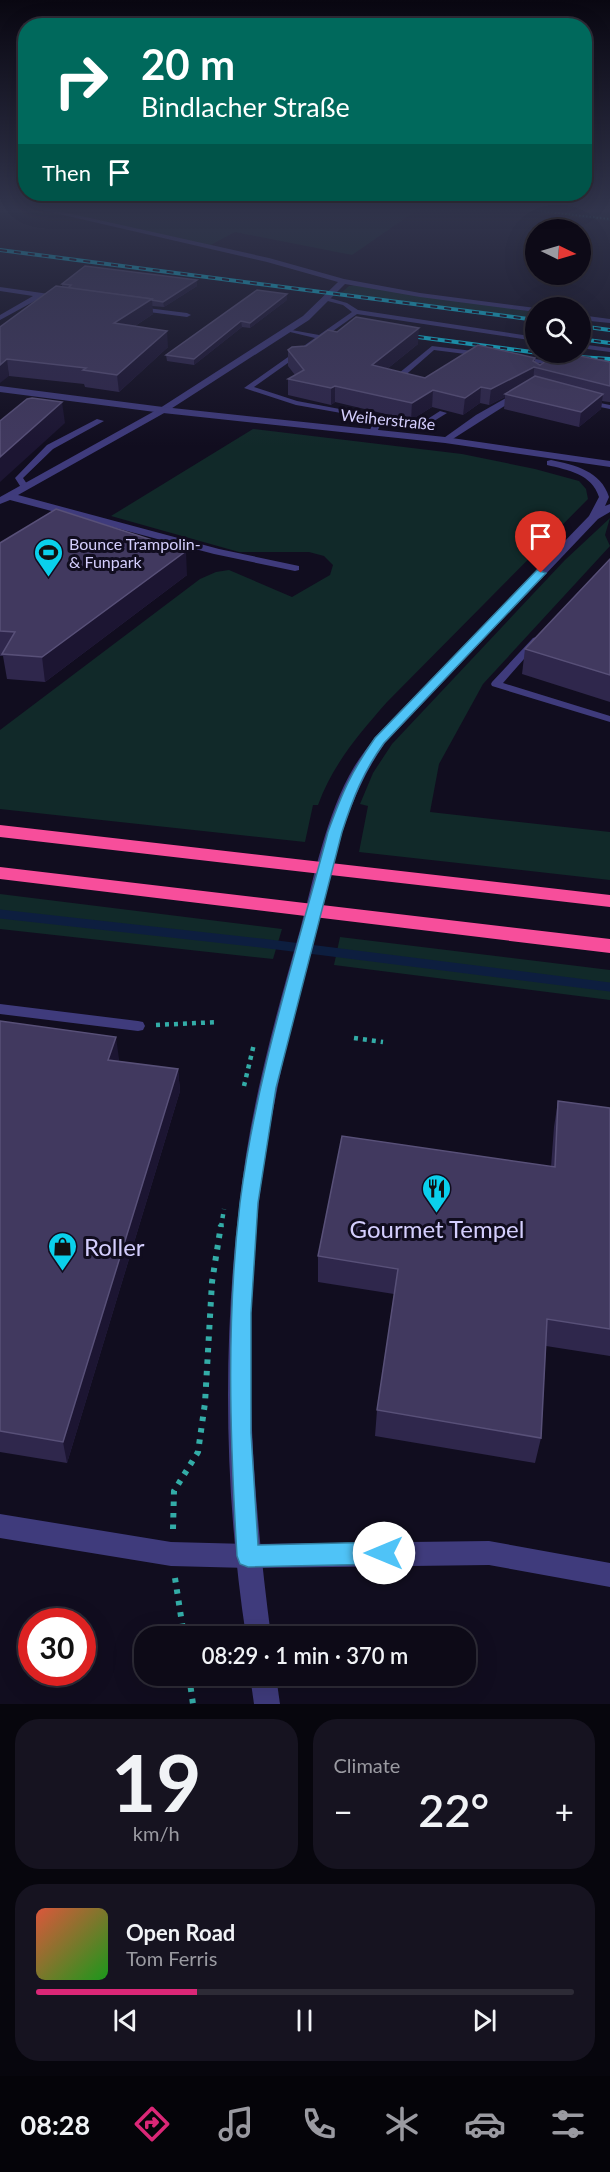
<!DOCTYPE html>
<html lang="en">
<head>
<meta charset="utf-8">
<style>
  body { margin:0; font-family:Lato,sans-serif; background:#161320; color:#f1f3f6; height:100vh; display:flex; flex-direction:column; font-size:22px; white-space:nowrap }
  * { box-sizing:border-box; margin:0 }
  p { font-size:20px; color:#9a9aa1 }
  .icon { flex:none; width:33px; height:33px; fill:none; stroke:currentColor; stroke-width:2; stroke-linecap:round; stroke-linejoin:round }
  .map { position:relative; height:1704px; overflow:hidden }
  .panel { display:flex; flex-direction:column; gap:15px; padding:15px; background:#07060d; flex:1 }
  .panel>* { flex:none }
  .banner { position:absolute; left:18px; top:18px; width:574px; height:183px; border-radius:24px; box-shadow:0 6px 24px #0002,0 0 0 2px #2d2b36; background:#00695c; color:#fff; overflow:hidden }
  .needle { width:39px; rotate:95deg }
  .fabs { position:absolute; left:525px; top:219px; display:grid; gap:12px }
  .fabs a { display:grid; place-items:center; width:66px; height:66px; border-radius:50%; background:#0d0a17; box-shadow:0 6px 24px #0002,0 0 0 2px #2d2b36; font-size:30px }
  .speed { position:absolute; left:18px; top:1608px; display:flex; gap:12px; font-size:30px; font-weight:700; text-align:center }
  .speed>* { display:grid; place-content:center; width:78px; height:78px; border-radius:50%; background:#0d0a17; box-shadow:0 6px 24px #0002,0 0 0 2px #2d2b36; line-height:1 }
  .speed .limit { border:9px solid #d22; background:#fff; color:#111 }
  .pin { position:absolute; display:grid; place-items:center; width:51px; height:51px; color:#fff; margin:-62px -26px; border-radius:50% 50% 50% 0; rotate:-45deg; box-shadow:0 0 6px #0007 }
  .pin .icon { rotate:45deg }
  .me { position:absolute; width:66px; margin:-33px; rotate:270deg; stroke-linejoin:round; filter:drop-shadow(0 0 4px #0008) }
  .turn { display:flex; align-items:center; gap:21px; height:126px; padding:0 24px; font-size:27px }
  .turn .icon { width:78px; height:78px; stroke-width:2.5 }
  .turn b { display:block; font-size:42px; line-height:51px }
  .then { display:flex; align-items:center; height:57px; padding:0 24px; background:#0003; gap:12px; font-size:22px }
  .big { font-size:45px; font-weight:600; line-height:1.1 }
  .panel .tile { flex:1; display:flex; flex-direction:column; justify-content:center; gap:9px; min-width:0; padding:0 21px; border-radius:24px; background:#161320 }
  .panel .dial { align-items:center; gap:0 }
  .dial b { font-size:78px; line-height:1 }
  .song { display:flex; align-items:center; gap:18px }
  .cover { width:72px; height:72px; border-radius:9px; background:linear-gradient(135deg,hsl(10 70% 55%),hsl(120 70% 35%)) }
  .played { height:6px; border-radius:3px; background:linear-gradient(90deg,#db2777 30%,#2d2b36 30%) }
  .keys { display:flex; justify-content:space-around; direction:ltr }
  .heat { display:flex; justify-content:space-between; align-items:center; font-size:33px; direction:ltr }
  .panel .tiles { flex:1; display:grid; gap:15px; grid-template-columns:1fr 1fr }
  .tile:last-child { grid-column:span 2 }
  .trip { position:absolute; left:134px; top:1626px; width:342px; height:60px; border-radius:24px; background:#0d0a17; box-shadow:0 6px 24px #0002,0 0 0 2px #2d2b36; font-weight:600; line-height:60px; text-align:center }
  .tab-bar { display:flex; height:96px; justify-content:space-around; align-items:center; background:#050409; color:#9a9aa1 }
  .tab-bar .icon { width:42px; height:42px }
  .tab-bar .on { color:#db2777 }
  .tab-bar b { font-size:27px; color:#f1f3f6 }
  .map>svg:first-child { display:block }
</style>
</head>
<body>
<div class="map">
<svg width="610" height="1704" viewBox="0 0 610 1704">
  <rect width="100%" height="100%" fill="#110d1f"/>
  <!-- green -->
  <g fill="#112929">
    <polygon points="36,208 420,208 352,255 235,232 207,247"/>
    <polygon points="499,208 610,208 610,221"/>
    <polygon points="356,285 535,312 535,318 341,293 349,286"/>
    <path d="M253,429L462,454L535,469L579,481L586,489L588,499L387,702C359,734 333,764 318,805H313L305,842L0,809V730L200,579L216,572L229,570L292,597L330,575L333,565L324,556L309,552H239L111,516Z"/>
    <polygon points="610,518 605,535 610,546 483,684 439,764 430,812 610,832 610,880 359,852 368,806 360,804 373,773 392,744 565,560"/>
    <polygon points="0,894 282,929 273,959 0,929"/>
    <polygon points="340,937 610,970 610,1000 334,965"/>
  </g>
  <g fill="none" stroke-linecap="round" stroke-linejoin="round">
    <!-- stream -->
    <polyline stroke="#0d1e3f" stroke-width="9" points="0,914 261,943 610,987"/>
    <!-- path-far2 -->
    <polyline stroke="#33aca7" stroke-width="2" stroke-dasharray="1.5 2" stroke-linecap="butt" points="513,208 610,219"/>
    <!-- path-far1 -->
    <g stroke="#33aca7" stroke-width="4.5" stroke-dasharray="4 5" stroke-linecap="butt">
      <polyline points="156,1025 218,1022"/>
      <polyline points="354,1038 383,1042"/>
      <polyline points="244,1086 254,1044"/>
      <polyline points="221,1227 224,1209"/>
    </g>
    <!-- path -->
    <g stroke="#33aca7" stroke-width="6" stroke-dasharray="4.5 7" stroke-linecap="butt">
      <polyline points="173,1529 174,1491 198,1452 205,1403 212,1282 221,1225"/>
      <polyline points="175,1578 184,1636"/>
      <polyline points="189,1676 193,1704"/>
    </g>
    <!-- service -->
    <g fill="#3f3b7c" fill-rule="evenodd">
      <polygon points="326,297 347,303 358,310 536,337 536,341 357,314 254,387 297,401 420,424 440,411 447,413 421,429 382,421 377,432 373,434 369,432 375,419 296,405 244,388 315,338 286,331 286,329 319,335 352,312 343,305 324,300 324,298"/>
      <polygon points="580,344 610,348 610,352 580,348"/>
      <polygon points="432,346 481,352 484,354 481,356 434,350 401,379 404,381 403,383 393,382 393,378"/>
      <polygon points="519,357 559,362 562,364 559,366 517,360 517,358"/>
      <polygon points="515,393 522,395 448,442 441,440 476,415"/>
      <polygon points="585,400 610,405 610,409 585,404"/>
      <polygon points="97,419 104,421 53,449 23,478 29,487 22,489 15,478 47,445"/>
      <polygon points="536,637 539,638 539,642 503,683 610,716 610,722 492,686 491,684 492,682 533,638"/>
      <polygon points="0,1004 138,1021 143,1022 145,1026 143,1030 138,1031 0,1014"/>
    </g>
    <!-- minor -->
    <g fill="#3f3b7c" fill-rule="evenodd">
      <polygon points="33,208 45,208 269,258 344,279 420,293 536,308 536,312 420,297 345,284 309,320 166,412 18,495 219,549 299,566 299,570 295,571 214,554 10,500 0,504 0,497 160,408 303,316 338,282 267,262"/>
      <polygon points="0,287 63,296 67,298 63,300 42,297 0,320 0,315 33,296 0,291"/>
      <polygon points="131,306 187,313 191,315 187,317 134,310 130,308"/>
      <polygon points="580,315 610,319 610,323 580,320"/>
      <polygon points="0,1514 171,1542 248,1544 489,1541 610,1563 610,1587 489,1565 248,1568 171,1566 0,1538"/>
    </g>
    <!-- tertiary -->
    <g fill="#3f3b7c" fill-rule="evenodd">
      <polygon points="0,386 163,407 445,437 610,461 610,467 445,443 163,413 0,392"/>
      <path d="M551,460C575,465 601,471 609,497L605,506L610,504V512L598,519L385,743C346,798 334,862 317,927C292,1017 270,1108 259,1201C242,1345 252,1492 271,1636H246C222,1478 222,1313 246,1155C258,1079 279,1004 300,930C314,878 326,814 354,767C360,757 368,747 375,737L589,516L599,497C592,474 568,470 547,465V461Z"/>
      <polygon points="250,1676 276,1676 280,1704 254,1704"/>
    </g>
    <!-- motorway -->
    <g fill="#f74e9b" fill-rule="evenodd">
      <polygon points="0,825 610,895 610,907 0,837"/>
      <polygon points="0,867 610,939 610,953 0,879"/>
    </g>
    <defs>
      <g id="rail">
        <polyline points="0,250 536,320"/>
        <polyline points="580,326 610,330"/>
        <polyline points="528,332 536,333"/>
        <polyline points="403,335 562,356 610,359"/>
        <polyline points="580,339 610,343"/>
      </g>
    </defs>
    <!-- rail casing -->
    <use href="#rail" stroke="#0ad0ec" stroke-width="4"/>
    <!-- rail -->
    <use href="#rail" stroke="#110d1f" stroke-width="2" stroke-dasharray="7" stroke-linecap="butt"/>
  </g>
  <!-- wall -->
  <g fill="#2f274c">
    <polygon points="197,280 197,286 164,307 152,306 153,314 135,326 168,347 119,392 85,387 84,384 9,376 0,327 62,287 62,284"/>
    <polygon points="287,300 250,328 242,327 194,365 167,361 166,355"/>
    <polygon points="418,344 387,369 425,378 535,362 540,365 558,363 610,362 610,402 609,402 602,401 601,409 579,427 504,409 505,397 489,405 480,403 463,415 432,407 411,420 335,402 331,405 288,395 288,379 295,375 288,366 288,350"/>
    <polygon points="0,543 187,575 45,682 7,679 3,656 0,656"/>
    <polygon points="610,559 610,702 522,674 525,649"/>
    <polygon points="0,1021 119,1059 118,1061 178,1069 180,1091 67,1463 0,1452"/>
    <polygon points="558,1101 610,1108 610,1356 546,1346 541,1438 535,1463 375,1436 377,1410 394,1294 318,1282 318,1256 551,1167 554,1127"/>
  </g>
  <!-- shaded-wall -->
  <g fill="#1c1532">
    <polygon points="197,280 197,286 164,307 163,302"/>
    <polygon points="287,294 287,300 250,328 250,323"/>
    <polygon points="152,299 153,314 115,339 114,323"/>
    <polygon points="241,321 242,327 194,365 194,359"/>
    <polygon points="419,328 418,344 372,381 372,365"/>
    <polygon points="167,331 168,347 119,392 117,375"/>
    <polygon points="535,358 533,383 505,394 505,397 489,405 491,389"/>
    <polygon points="7,359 9,376 0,383 0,365"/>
    <polygon points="335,386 335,402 331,405 331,388"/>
    <polygon points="481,387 480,403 463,415 465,398"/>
    <polygon points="433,390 432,407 411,420 412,403"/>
    <polygon points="603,394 601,409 579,427 581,412"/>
    <polygon points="62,402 65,423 0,482 0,457"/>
    <polygon points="186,551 187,575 45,682 42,657"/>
    <polygon points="116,1037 119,1059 111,1083 108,1060"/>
    <polygon points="178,1069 180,1091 67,1463 63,1442"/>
  </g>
  <!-- building -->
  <g fill="#41395f" stroke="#585078" stroke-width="1.5">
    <polygon points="85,266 197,280 163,302 152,300 152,299 68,288 71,285 62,284"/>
    <polygon points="56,286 152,299 114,323 167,331 117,375 83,370 86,368 7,359 0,365 0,327"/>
    <polygon points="257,290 287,294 250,323 241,321 194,359 166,355"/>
    <polygon points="356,317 419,328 372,365 425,378 478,345 535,358 533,361 540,365 546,361 558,363 570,354 610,362 610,386 534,367 491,389 481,387 465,398 433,390 412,403 335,386 331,388 288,379 304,370 288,350 292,347 306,346 328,330 337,332"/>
    <polygon points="535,376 603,394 581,412 505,394"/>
    <polygon points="32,398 62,402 0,457 0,421 27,399"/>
    <polygon points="56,509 186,551 42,657 2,654 15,632 0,631 0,543"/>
    <polygon points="610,559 610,675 525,649"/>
    <polygon points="0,1021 116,1037 108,1060 178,1069 63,1442 0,1431"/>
    <polygon points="558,1101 610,1108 610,1329 547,1319 541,1438 377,1410 398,1269 318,1256 342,1136 555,1167"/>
  </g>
  <!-- sky -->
  <linearGradient id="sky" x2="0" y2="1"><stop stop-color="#090711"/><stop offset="0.47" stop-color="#32354d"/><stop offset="1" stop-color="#32354d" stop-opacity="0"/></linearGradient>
  <rect width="610" height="446" fill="url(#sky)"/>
  <!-- route -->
  <path fill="#4fc3f7" stroke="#337fa1" stroke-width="1.5" d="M537,570L546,573L384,743C363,772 353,798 342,832L276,1088L258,1203L251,1313V1433L258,1545L384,1542L392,1545L395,1553L392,1560L384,1564L248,1567L240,1564L237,1556C230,1439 226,1320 240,1203C256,1077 296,954 328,832C342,793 351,772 375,738Z"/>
  <!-- icons -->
  <defs>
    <symbol id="stadium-pin" viewBox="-11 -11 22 30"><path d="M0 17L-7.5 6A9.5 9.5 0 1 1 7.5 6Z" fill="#0ad0ec" stroke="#110d1f"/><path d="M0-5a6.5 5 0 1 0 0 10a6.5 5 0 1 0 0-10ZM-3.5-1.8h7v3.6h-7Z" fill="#111"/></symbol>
    <symbol id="restaurant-pin" viewBox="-11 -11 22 30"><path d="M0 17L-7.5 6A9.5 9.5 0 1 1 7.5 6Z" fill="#0ad0ec" stroke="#110d1f"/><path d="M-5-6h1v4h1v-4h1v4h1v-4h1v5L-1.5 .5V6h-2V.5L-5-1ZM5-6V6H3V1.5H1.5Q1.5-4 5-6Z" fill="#111"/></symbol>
    <symbol id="shop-pin" viewBox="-11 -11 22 30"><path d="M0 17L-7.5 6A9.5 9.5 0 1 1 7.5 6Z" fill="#0ad0ec" stroke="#110d1f"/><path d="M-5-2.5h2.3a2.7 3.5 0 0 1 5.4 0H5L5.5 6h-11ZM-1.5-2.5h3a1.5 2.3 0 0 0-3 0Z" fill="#111"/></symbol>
  </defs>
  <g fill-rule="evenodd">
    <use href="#stadium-pin" x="32" y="536" width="33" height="45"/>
    <use href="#restaurant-pin" x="420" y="1172" width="33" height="45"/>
    <use href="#shop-pin" x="46" y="1230" width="33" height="45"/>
  </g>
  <g text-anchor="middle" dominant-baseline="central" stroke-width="6" stroke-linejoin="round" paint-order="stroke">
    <!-- far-street labels -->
    <g font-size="16" fill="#d4cefd" stroke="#110d1f">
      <text transform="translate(388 419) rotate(6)">Weiherstraße</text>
    </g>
    <!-- far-poi labels -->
    <g font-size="16" fill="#d4cefd" stroke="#110d1f" text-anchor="start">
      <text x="69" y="543">Bounce Trampolin-<tspan x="69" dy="18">&amp; Funpark</tspan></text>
    </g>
    <!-- near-poi labels -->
    <g font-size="24" fill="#d4cefd" stroke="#110d1f">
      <text x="437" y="1228">Gourmet Tempel</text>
      <text x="84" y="1246" text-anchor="start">Roller</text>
    </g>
  </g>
</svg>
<div class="fabs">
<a><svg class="needle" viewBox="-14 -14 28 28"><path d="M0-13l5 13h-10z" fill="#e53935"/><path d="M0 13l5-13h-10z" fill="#9a9aa1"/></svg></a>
<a><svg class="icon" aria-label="search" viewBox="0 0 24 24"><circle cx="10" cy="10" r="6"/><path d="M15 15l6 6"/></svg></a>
</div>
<div class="speed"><div class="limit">30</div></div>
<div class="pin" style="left:541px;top:573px;background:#d93025"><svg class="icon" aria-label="arrive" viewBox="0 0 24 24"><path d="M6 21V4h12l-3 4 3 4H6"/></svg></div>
<svg class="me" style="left:384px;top:1553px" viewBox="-20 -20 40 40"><circle r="19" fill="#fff"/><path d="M0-13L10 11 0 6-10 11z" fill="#4fc3f7"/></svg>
<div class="trip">08:29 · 1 min · 370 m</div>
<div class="banner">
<div class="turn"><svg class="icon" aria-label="right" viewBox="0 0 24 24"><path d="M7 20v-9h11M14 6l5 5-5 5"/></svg><div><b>20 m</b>Bindlacher Straße</div></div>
<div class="then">Then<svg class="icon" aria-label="arrive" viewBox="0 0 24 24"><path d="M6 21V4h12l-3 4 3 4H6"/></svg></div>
</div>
</div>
<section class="panel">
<div class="tiles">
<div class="tile dial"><b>19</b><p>km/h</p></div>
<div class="tile"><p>Climate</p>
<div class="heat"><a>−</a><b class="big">22°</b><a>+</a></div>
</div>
<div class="tile">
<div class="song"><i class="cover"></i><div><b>Open Road</b><p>Tom Ferris</p></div></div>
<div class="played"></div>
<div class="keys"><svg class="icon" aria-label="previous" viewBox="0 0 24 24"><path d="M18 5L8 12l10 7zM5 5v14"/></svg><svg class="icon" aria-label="pause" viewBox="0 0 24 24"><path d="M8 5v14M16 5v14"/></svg><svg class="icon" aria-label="next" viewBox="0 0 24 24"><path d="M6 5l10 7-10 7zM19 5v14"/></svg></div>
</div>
</div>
</section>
<nav class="tab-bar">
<b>08:28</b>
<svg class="icon on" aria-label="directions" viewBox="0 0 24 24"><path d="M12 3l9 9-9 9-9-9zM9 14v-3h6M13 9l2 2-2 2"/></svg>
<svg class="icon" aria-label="music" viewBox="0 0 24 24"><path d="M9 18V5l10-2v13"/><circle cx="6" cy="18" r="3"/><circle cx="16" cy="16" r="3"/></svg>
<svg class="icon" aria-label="phone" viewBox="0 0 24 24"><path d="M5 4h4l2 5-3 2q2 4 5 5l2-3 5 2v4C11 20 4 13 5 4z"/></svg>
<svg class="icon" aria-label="climate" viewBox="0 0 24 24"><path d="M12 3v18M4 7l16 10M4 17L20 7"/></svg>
<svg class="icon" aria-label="car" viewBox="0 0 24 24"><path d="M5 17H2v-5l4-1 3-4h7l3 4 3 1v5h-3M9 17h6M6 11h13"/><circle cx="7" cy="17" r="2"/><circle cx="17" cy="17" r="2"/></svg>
<svg class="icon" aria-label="filters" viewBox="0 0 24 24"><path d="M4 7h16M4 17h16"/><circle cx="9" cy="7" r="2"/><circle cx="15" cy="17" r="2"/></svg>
</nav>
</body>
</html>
